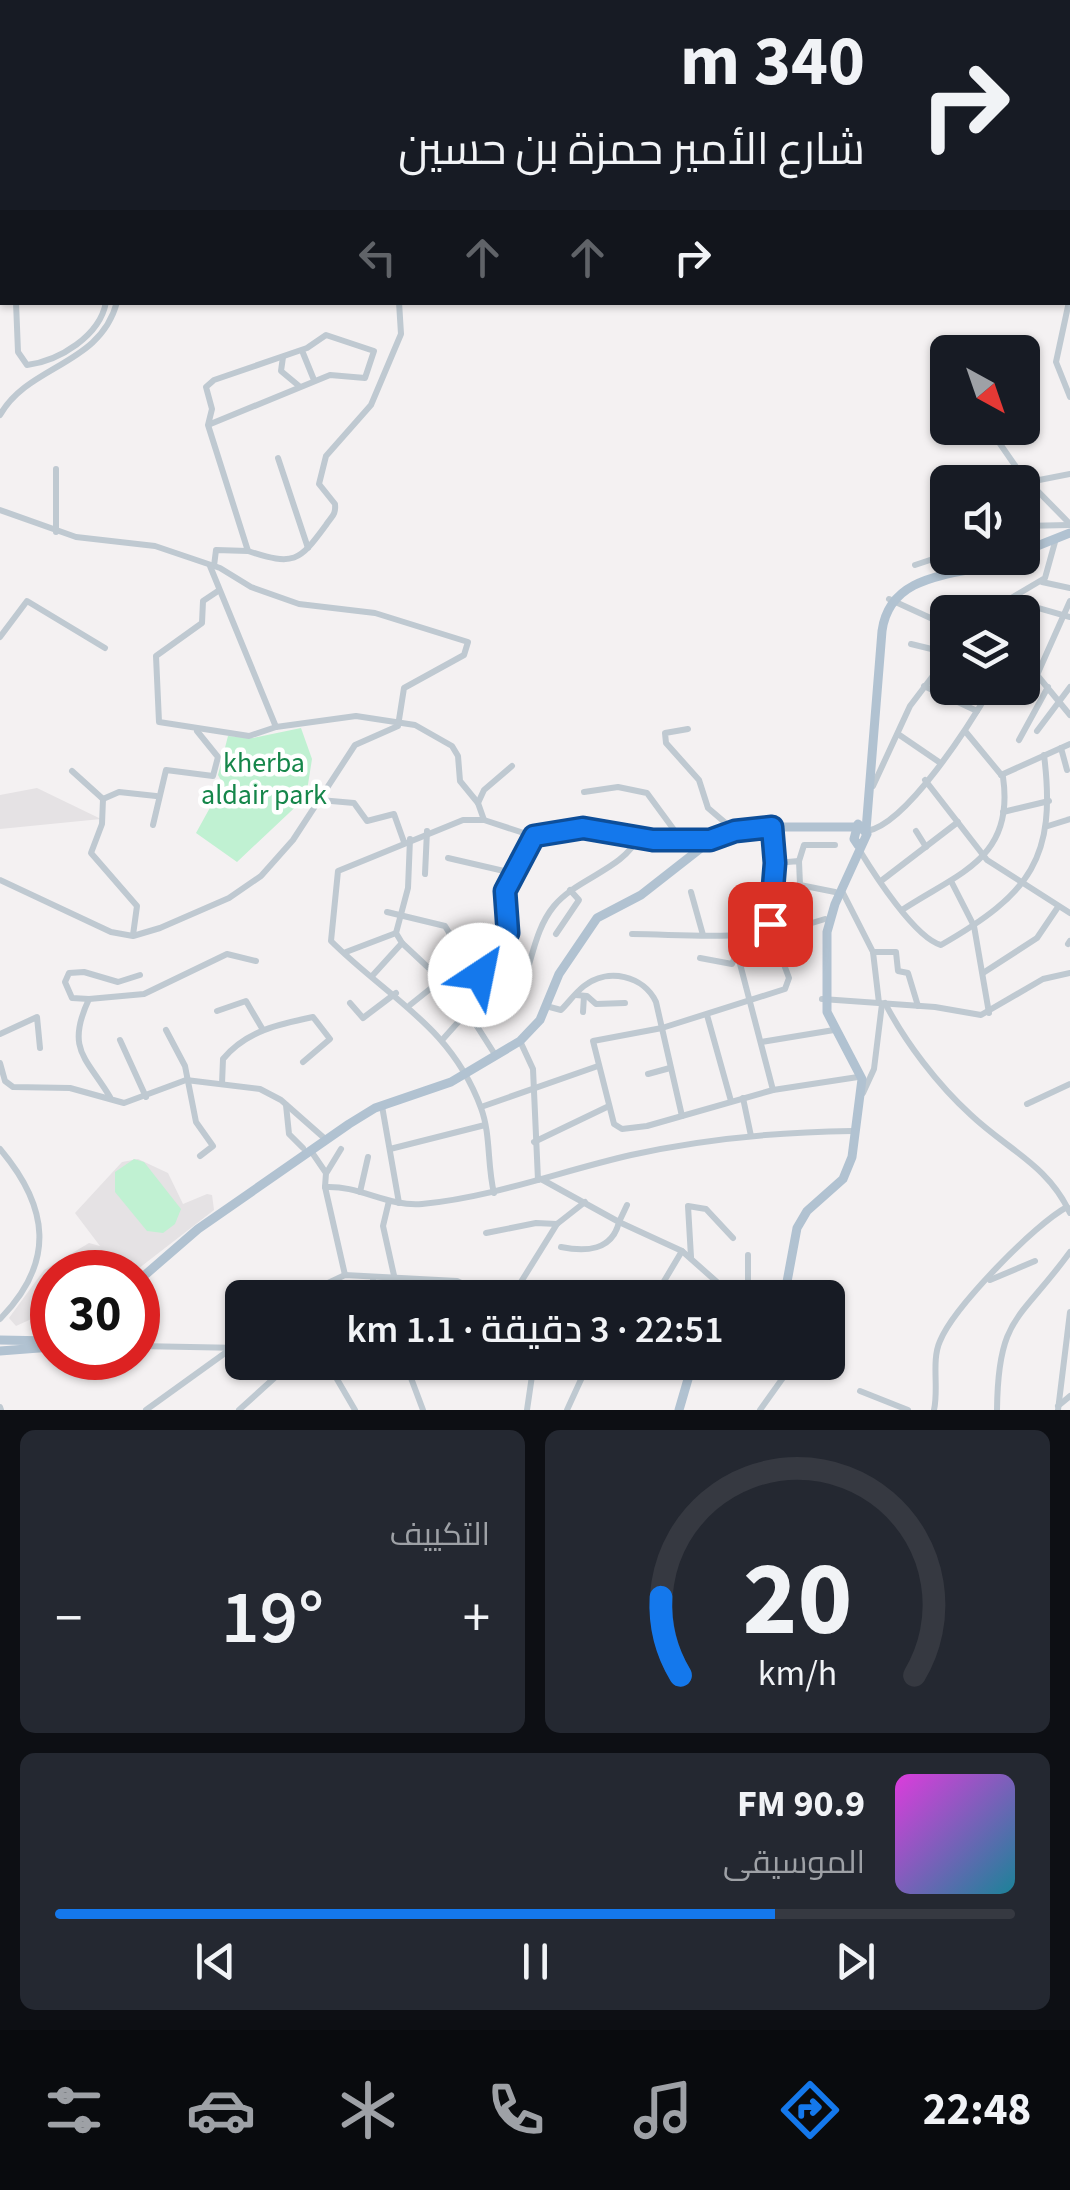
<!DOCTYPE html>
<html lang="ar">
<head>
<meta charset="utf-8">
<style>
  body { margin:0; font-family:"Source Sans 3",Cairo,sans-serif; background:#242831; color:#f1f3f6; direction:rtl; height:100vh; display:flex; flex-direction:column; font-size:38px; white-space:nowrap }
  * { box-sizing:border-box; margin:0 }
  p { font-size:32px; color:#9ea1a6 }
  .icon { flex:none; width:55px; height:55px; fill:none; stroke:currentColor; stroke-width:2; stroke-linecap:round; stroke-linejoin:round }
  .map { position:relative; height:1410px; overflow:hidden; direction:ltr }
  .details { display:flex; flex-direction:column; gap:20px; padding:20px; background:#0d0f14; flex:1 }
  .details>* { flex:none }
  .guide { position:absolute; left:0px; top:0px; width:1070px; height:305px; box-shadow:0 2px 8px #0004; direction:rtl; background:#171b24; color:#f1f3f6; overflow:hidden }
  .needle { width:65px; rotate:140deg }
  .buttons { position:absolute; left:930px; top:335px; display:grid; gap:20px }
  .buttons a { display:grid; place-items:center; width:110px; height:110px; border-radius:15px; background:#171b24; box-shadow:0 2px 8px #0004; font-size:50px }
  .speed { position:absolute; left:30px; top:1250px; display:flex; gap:20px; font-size:50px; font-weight:700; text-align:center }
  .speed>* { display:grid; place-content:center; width:130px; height:130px; border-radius:50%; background:#171b24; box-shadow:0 2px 8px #0004; line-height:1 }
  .speed .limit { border:15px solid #d22; background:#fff; color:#111 }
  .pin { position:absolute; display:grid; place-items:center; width:85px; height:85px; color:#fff; margin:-42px; border-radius:20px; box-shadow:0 5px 15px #0006 }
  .me { position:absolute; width:110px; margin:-55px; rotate:34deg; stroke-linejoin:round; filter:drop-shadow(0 0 8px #0008) }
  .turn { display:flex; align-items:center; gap:35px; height:210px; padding:0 40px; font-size:45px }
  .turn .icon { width:130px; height:130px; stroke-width:2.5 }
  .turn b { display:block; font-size:70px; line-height:85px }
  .lanes { display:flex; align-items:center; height:95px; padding:0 40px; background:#0003; justify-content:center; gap:50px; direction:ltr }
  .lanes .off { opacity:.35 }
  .big { font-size:75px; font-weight:600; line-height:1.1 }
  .details .tile { flex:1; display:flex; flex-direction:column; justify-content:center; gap:15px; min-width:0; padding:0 35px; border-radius:15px; background:#242831 }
  .details .dial { align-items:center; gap:0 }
  .dial svg { height:260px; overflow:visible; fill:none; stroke:#363941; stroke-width:7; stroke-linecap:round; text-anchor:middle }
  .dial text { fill:#f1f3f6; stroke:none }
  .song { display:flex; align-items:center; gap:30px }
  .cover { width:120px; height:120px; border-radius:15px; background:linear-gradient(135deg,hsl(300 70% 55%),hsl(190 70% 35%)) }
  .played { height:10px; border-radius:5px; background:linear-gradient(90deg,#1478ec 75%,#363941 75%) }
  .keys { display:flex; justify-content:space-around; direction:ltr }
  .heat { display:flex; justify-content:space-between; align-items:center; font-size:55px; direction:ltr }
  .details .tiles { flex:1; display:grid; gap:20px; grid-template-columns:1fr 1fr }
  .tile:last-child { grid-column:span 2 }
  .trip { position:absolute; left:225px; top:1280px; width:620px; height:100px; border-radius:15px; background:#171b24; box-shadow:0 2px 8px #0004; font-weight:600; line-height:100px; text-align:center; direction:rtl }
  .tabs { display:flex; height:160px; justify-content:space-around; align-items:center; background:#090b0e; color:#9ea1a6 }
  .tabs .icon { width:70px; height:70px }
  .tabs .active { color:#1478ec }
  .tabs b { font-size:45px; color:#f1f3f6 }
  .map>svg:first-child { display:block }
</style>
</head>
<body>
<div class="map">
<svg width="1070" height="1410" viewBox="0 0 1070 1410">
  <rect width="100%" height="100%" fill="#f4f1f2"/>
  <!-- education -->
  <g fill="#e5e2e4">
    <polygon points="37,788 101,819 0,829 0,795"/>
    <polygon points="138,1159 168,1173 183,1204 207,1194 212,1195 214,1210 134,1272 52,1272 52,1316 38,1316 16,1326 9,1318 44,1270 89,1243 100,1246 75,1213 122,1162"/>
  </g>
  <!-- green -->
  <g fill="#c0f1d2">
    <polygon points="301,728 312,759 306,797 237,862 196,833 223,784 218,775 228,736 253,738"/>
    <polygon points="134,1159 144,1162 181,1209 175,1224 163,1233 147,1231 115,1192 115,1172"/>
  </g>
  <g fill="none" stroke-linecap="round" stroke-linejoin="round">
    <!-- minor -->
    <g stroke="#bfc9d1" stroke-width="6">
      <polyline points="113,0 116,2"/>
      <polyline points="270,0 273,2"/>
      <polyline points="399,0 401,2"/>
      <polyline points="470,0 472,2"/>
      <polyline points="691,0 692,2"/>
      <polyline points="785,0 788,2"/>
      <polyline points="862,0 864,2"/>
      <polyline points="815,1 817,0"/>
      <polyline points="9,2 11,0"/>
      <polyline points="742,2 746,0"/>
      <polyline points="763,2 766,0"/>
      <polyline points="0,126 2,130"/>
      <polyline points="0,140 2,143"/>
      <polyline points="1068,143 1070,140"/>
      <polyline points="0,159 2,159"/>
      <polyline points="0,213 2,210"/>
      <polyline points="0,289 2,289"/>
      <polyline points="1070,297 1056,362 1070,397"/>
      <path d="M16,302L18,352L27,365C59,361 100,336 106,302"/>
      <polyline points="303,353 314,380"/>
      <polyline points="283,357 281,371 299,386"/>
      <path d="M0,415C29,364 100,366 117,302"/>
      <polyline points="208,425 212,409 206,387 214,380 307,348 326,335 374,351 365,378 330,375 208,425 248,551 216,550 214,566"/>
      <polyline points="989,428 1021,474 1070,524"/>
      <polyline points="278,458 308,548"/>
      <polyline points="990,475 991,482"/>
      <polyline points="1029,482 1070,474"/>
      <polyline points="0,510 76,537 155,546 220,568 251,587 299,604 375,613 468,642 464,655 404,688 398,726 355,745 293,840 261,876 229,898 160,928 133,936 111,932 0,880"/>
      <polyline points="1022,526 1069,525"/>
      <polyline points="56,532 56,469"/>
      <path d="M248,551C294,566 299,562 326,525C332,516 336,515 335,504L319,484L326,456L371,405L401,334L399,302"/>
      <polyline points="915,565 948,554"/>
      <polyline points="210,566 276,727"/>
      <polyline points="1042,582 1070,588"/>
      <polyline points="218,591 203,601 202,623 156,656 159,722 249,736 276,727 356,716 415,725 452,746 458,756 460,781 478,803"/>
      <polyline points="889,599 948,626"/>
      <polyline points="1010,600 1070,617"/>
      <polyline points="988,612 1045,578 1055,542"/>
      <polyline points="0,637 27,601 105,648"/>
      <polyline points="911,644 948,653"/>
      <polyline points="1022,667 1037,675 1070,715"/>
      <polyline points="1037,675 1070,601"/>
      <polyline points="924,686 977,711"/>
      <polyline points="688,729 665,733 666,743 699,780 708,808 735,831"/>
      <polyline points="1037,731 1070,687"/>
      <polyline points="898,734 939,762"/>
      <polyline points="1019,740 1048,687"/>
      <polyline points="1061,748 1067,770"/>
      <polyline points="72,771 103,799"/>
      <polyline points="1001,775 1070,744"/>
      <polyline points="925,780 987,860 1070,913"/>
      <polyline points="873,786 910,706 948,656"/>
      <polyline points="584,792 618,787 647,793 680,838"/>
      <polyline points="103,799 102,824 91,853 137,906 133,935"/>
      <polyline points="103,799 119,792 156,796"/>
      <polyline points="320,800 354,803 367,821 394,814 404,842"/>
      <polyline points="1003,812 1049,801"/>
      <polyline points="484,820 478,803 484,790 512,766"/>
      <polyline points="153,825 166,770 213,776 218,757 197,731"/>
      <polyline points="1048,826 1070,819"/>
      <path d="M867,831C907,824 970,724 991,688"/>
      <polyline points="916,831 926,847"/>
      <path d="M860,851C874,874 915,938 941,945C1030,894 1057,858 1044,755"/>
      <polyline points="448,858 513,873"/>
      <polyline points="799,861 804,845 835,845"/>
      <polyline points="776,863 799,861 800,885 835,892"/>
      <polyline points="425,874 427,831"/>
      <polyline points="881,881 958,822"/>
      <polyline points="951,881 974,926 989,1013"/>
      <polyline points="842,891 873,952 879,1003"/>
      <polyline points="691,892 703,935"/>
      <path d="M902,910C958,873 1015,859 1003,777L965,731"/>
      <polyline points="387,912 445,926 453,939 487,932"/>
      <polyline points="556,934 579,900 570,890"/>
      <path d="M632,934C703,935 756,942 825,919"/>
      <polyline points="773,935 789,978 785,989 662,1028 593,1041 614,1124 622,1129 647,1126 773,1090 858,1077"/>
      <polyline points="770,936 775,863 772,827"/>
      <polyline points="739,939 739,960 773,1090"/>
      <polyline points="402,943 449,987 474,983 490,953 508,933 505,891 533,836"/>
      <polyline points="1068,944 1070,941"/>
      <polyline points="346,952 396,933"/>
      <polyline points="873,952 896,952 898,971 908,973 918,1006"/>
      <polyline points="700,958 732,964 737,953"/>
      <polyline points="983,973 1037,938 1058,907"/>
      <polyline points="373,975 402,943 396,933 408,888 410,839"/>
      <polyline points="576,995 587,996 596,1004 625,1003"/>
      <polyline points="89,999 72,998 65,982 69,973 84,972 118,982 140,975"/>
      <polyline points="822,999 935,1007 981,1015 1043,979 1070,973"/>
      <polyline points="350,1003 363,1018 396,993"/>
      <path d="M885,1003C905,1042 938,1085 971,1115C1008,1150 1048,1165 1070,1213"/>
      <polyline points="410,1005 440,981"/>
      <path d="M546,1006L561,1010C569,1002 575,993 584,986C608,967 644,976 656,1002L682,1116"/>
      <polyline points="217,1011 246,1001 263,1030"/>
      <polyline points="583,1012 584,996"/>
      <polyline points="707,1015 731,1101"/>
      <polyline points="473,1020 494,1053"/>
      <polyline points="166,1030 185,1066 196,1122 213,1146 200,1156"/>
      <polyline points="0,1034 37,1017 40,1048"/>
      <path d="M443,1039L460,1020H483L511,1006C532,978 530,935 554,906C577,878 624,869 638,837"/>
      <polyline points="120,1040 146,1097"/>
      <polyline points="520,1041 533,1069 538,1180"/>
      <polyline points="761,1042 834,1030"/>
      <polyline points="0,1063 5,1081 13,1087 70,1088 124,1103 186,1080 260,1089 281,1100 323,1137"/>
      <polyline points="648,1074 670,1068"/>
      <path d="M222,1084L223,1059C246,1031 279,1024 313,1017L330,1039L303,1062"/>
      <polyline points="863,1093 874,1069 882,1004"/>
      <path d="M110,1097C87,1058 65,1050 89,999L144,994L227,954L256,961"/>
      <polyline points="743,1098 751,1136"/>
      <polyline points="1027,1104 1070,1084"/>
      <polyline points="286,1105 289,1134 303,1148"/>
      <polyline points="382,1106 399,1203"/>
      <polyline points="481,1107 598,1066"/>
      <polyline points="534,1142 609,1106"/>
      <path d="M0,1149C49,1207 56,1262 0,1319"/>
      <polyline points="390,1149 485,1125"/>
      <polyline points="311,1151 326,1173 325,1187 345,1275"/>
      <polyline points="327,1172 341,1149"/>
      <path d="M541,1179L619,1222C612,1251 586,1252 561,1247"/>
      <path d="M325,1187C359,1185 388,1207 422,1204C494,1197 561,1171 631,1155C703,1139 778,1132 852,1131"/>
      <polyline points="360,1192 368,1157"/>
      <path d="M494,1193C487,1165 491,1135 481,1108C451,1026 388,998 331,941L338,871L463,820H484L533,836L591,828L653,840H709"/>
      <polyline points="389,1201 383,1226 395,1280"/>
      <polyline points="627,1205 619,1222 682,1251 735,1298"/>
      <polyline points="486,1233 536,1223 557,1224 585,1202"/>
      <polyline points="691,1257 688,1206 706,1209 733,1238"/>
      <polyline points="373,1279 375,1298"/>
      <polyline points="990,1280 1035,1261"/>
      <polyline points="316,1298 328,1283 345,1275 457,1281 493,1298"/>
      <polyline points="511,1298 557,1224"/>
      <polyline points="654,1298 682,1251"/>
      <polyline points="748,1298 748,1255"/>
      <polyline points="138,1346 242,1348"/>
      <polyline points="327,1362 355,1410"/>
      <polyline points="405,1362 423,1410"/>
      <polyline points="407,1368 418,1362"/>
      <polyline points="860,1391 908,1410"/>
      <polyline points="1058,1406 1070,1396"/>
      <polyline points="0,1407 1,1410"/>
      <polyline points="146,1410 232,1348"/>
      <polyline points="239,1410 292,1362"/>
      <polyline points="527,1410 534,1362"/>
      <polyline points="567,1410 589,1362"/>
      <polyline points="760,1410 785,1375 788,1362"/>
      <path d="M934,1410C939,1388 931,1361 940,1341C954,1307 1035,1224 1067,1207"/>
      <path d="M997,1410C998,1315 1020,1321 1070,1252"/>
      <polyline points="1058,1410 1070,1312"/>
    </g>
    <!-- major -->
    <g stroke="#b1c2d1" stroke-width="9">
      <polyline points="937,0 940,2"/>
      <polyline points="1068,126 1070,128"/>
      <polyline points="1022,552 1070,533"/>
      <path d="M866,830L882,631C891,565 972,577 1017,558"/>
      <polyline points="138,1281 198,1229 349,1124 375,1108 451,1082 520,1041 540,1020 559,974 597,918 641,895 710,841 763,827 854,827"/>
      <polyline points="784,1298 797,1228 807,1211 843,1179 852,1157 862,1079 827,1012 827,932 835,904 867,834 858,824 854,839 858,845 863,842"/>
      <polyline points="0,1340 52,1341"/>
      <polyline points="0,1351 52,1347"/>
      <polyline points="679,1410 693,1362"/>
    </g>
  </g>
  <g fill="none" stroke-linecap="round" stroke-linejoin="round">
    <defs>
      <polyline id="route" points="480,975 490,953 508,933 505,891 534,836 583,828 653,840 710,840 735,831 772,827 775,863 770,924"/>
    </defs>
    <!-- route casing -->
    <use href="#route" stroke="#0d4e99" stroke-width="25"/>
    <!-- route -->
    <use href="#route" stroke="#1478ec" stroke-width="18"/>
  </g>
  <g text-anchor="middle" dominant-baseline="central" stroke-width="9" stroke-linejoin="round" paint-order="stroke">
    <!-- park labels -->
    <g font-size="28" fill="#15864a" stroke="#fff">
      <text x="264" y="763">kherba<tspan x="264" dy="32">aldair park</tspan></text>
    </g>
  </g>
</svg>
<div class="buttons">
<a><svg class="needle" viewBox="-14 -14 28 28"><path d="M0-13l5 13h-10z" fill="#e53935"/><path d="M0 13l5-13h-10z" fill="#9ea1a6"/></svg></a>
<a><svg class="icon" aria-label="sound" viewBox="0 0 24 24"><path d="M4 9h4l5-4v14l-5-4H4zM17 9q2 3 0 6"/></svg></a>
<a><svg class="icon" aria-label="layers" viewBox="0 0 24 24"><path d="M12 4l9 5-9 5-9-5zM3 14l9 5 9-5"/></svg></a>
</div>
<div class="speed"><div class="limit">30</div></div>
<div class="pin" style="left:770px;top:924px;background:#d93025"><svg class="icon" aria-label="arrive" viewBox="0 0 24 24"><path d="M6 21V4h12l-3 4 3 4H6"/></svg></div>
<svg class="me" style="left:480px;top:975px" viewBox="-20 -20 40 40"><circle r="19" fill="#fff"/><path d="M0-13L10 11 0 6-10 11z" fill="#1478ec"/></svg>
<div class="trip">22:51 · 3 دقيقة · 1.1 km</div>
<div class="guide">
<div class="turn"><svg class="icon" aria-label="right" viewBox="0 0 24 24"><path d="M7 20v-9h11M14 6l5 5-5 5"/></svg><div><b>340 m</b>شارع الأمير حمزة بن حسين</div></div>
<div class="lanes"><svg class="icon off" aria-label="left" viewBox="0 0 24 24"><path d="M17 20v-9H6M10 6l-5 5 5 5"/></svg><svg class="icon off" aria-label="ahead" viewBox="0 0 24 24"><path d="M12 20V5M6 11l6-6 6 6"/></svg><svg class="icon off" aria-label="ahead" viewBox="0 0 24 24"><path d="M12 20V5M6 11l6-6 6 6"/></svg><svg class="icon" aria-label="right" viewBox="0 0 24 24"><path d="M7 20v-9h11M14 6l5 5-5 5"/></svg></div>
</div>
</div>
<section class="details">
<div class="tiles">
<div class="tile dial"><svg viewBox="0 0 100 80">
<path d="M14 69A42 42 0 1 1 86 69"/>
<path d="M14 69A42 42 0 0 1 8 45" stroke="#1478ec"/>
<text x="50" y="56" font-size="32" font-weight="700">20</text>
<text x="50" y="72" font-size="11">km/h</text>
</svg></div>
<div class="tile"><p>التكييف</p>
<div class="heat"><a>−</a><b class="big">19°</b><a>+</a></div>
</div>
<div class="tile">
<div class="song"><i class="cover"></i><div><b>90.9 FM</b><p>الموسيقى</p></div></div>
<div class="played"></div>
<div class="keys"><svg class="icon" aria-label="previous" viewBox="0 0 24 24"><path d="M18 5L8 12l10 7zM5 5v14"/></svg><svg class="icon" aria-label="pause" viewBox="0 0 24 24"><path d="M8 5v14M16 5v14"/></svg><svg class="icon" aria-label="next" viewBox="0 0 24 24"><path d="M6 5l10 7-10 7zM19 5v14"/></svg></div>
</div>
</div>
</section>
<nav class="tabs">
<b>22:48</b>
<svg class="icon active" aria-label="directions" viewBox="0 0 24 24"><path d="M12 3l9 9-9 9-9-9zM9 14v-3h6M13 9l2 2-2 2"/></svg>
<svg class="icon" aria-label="music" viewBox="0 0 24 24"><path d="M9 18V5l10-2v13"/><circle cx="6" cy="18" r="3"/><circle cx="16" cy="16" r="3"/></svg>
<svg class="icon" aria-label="phone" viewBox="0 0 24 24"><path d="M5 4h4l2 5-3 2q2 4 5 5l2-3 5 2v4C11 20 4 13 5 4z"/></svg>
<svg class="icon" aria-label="climate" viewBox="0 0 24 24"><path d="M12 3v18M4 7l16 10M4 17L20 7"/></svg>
<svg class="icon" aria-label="car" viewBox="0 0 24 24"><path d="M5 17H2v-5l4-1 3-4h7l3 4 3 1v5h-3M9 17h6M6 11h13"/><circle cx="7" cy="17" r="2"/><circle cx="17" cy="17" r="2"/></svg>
<svg class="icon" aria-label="filters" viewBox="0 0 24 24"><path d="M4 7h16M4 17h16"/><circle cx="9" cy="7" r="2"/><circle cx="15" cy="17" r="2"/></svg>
</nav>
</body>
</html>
